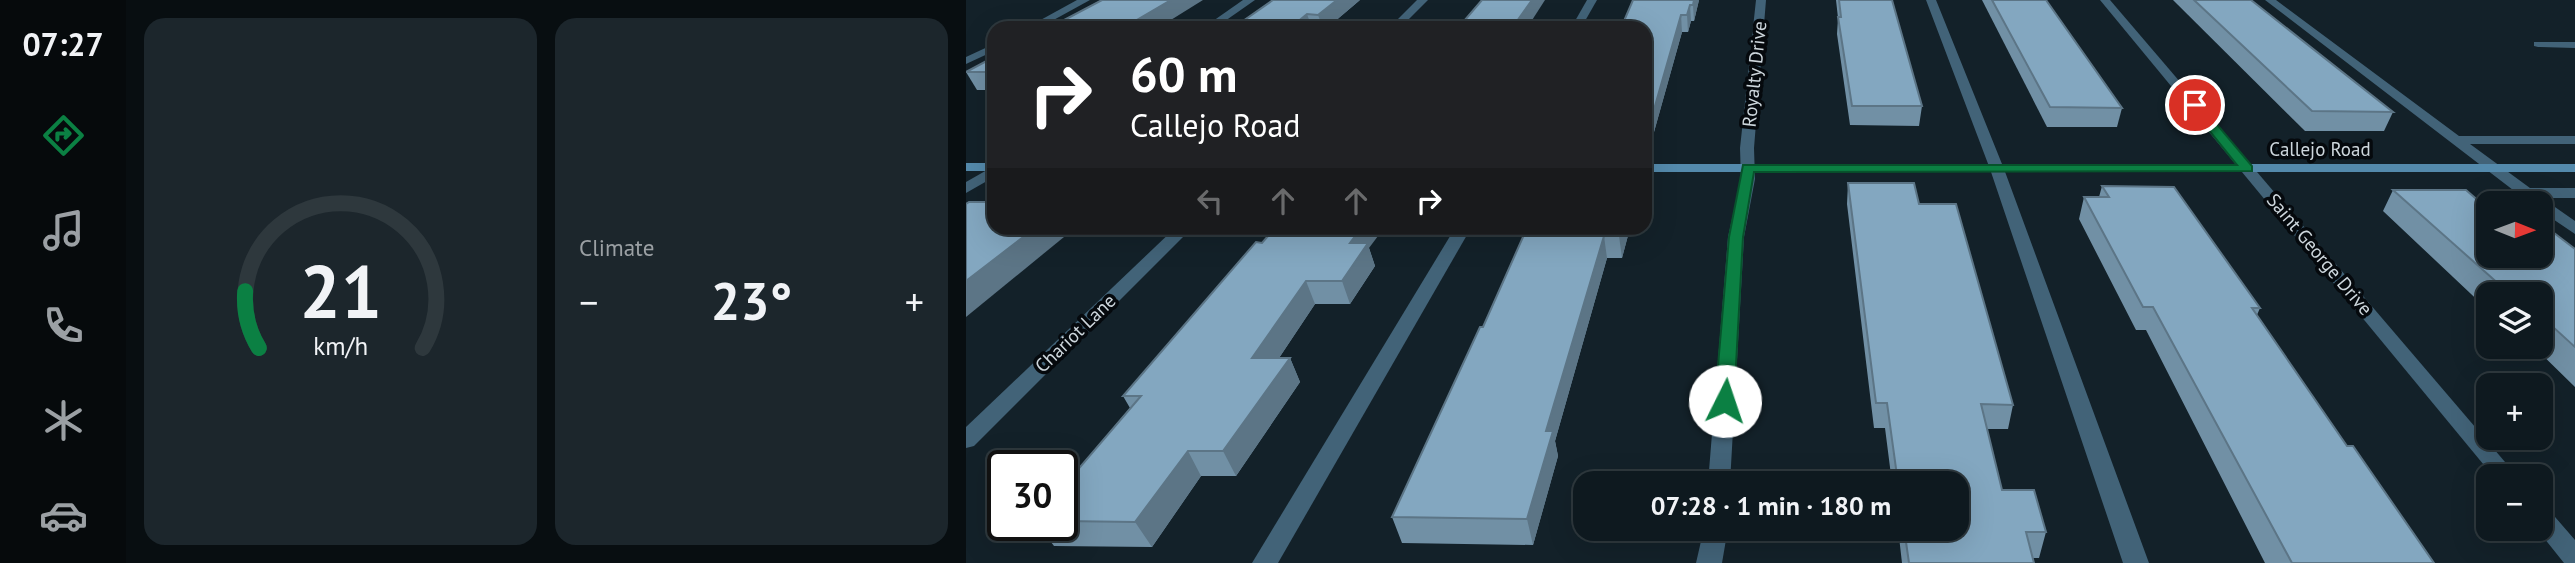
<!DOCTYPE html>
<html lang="en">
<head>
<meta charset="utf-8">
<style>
  body { margin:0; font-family:"PT Sans",sans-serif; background:#1c262c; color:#f1f3f6; height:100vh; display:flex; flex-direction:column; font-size:26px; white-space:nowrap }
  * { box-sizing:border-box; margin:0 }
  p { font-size:23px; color:#9ba0a4 }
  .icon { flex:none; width:38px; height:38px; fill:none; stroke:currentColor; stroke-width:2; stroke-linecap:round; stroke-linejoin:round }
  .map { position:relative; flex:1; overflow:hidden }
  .side { display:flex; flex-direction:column; gap:18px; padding:18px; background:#080e11; width:840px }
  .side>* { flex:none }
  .top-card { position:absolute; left:21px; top:21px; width:665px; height:214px; border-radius:21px; box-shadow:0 7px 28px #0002,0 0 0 2px #2e383d; background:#202124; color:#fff; overflow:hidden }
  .needle { width:46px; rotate:91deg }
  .tools { position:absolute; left:1510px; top:191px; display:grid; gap:14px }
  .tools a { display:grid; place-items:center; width:77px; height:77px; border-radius:14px; background:#0e191f; box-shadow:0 7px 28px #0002,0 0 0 2px #2e383d; font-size:35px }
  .speed { position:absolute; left:21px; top:450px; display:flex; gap:14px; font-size:35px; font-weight:700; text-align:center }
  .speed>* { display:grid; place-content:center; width:91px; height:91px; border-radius:50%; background:#0e191f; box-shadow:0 7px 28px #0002,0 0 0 2px #2e383d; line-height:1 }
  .speed .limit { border:4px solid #111; border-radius:10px; background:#fff; color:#111 }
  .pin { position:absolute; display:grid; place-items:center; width:60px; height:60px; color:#fff; margin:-30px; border:4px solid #fff; border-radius:50%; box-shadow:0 2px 7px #0007 }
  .me { position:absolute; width:77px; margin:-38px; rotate:4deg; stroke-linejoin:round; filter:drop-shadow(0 0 5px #0008) }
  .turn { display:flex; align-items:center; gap:24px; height:147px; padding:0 28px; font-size:32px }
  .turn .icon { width:91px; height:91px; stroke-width:2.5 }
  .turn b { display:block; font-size:49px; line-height:60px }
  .lanes { display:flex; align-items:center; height:66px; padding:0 28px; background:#0003; justify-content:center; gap:35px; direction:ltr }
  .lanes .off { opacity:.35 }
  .big { font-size:52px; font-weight:800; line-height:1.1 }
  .side .card { flex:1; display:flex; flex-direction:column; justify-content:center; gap:10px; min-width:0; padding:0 24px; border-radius:21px; background:#1c262c }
  .side .dial { align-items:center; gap:0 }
  .dial svg { height:182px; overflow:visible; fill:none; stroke:#2e383d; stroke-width:7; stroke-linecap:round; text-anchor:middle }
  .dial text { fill:#f1f3f6; stroke:none }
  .heat { display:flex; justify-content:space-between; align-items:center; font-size:38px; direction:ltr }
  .side .tiles { flex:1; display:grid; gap:18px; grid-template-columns:repeat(2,1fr) }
  .trip { position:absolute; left:607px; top:471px; width:396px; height:70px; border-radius:21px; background:#0e191f; box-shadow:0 7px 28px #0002,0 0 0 2px #2e383d; font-weight:800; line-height:70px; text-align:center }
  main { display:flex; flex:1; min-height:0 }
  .tab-bar { display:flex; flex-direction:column; width:126px; justify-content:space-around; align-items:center; background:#060a0c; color:#9ba0a4 }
  .tab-bar .icon { width:49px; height:49px }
  .tab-bar .current { color:#0b8043 }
  .tab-bar b { font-size:32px; color:#f1f3f6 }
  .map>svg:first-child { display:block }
</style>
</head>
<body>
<main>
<nav class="tab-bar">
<b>07:27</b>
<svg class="icon current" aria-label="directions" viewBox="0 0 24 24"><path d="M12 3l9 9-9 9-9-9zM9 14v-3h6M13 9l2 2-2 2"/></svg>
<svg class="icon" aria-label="music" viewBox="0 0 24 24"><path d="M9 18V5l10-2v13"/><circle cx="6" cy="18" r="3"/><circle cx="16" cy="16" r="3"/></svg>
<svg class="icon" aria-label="phone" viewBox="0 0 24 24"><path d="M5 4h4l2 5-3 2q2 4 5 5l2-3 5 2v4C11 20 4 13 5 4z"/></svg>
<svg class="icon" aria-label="climate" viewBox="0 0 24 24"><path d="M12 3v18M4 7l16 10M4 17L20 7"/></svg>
<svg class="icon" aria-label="car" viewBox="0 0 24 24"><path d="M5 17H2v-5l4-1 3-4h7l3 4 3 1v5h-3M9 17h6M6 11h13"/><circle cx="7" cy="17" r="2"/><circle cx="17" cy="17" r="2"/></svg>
</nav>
<section class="side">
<div class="tiles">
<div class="card dial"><svg viewBox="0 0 100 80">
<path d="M14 69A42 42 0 1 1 86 69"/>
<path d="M14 69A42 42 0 0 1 8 44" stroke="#0b8043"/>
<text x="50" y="56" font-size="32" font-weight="700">21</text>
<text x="50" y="72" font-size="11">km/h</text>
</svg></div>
<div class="card"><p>Climate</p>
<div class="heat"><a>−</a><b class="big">23°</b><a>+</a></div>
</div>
</div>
</section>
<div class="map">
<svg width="1609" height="563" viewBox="0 0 1609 563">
  <rect width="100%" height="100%" fill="#132129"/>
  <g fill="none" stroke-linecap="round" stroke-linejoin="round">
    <!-- lane -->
    <g fill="#426378" fill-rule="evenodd">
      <polygon points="277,0 289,0 249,28 237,28"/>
      <polygon points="621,0 631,0 615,28 605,28"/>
      <polygon points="960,0 970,0 1038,169 1183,563 1157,563 1024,169"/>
      <polygon points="1299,0 1310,0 1493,136 1609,136 1609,144 1504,144 1564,188 1609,188 1609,198 1576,198 1609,221 1609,234 1575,211 1575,203 1564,203"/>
      <polygon points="28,166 28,177 0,193 0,182"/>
      <polygon points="489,228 505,228 312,563 286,563"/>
    </g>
    <!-- street -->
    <g fill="#426378" fill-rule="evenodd">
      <polygon points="111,0 124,0 73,28 60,28"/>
      <polygon points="451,0 462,0 434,28 423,28"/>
      <polygon points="790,0 800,0 788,148 789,179 778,237 764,483 742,483 762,237 775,179 774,148"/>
      <polygon points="1134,0 1144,0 1551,476 1527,476"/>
      <polygon points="1568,42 1609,42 1609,48 1572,47 1568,46"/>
      <polygon points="28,44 28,51 0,64 0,57"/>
      <polygon points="209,228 226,228 8,446 0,448 0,427"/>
      <polygon points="1575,507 1583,510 1609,540 1609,563 1598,563 1570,528 1575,528"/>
      <polygon points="738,528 762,528 756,563 730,563"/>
    </g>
    <!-- secondary -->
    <g fill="#548aac" fill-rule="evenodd">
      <rect x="0" y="163" width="28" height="8"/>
      <rect x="679" y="164" width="930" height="8"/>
    </g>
  </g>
  <!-- wall -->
  <g fill="#7190a5">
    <polygon points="394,0 361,28 267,28"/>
    <polygon points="733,0 728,21 725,21 722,32 716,32 688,132 679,132 679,28"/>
    <polygon points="870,0 926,0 956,106 953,126 884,125 871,34 872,18"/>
    <polygon points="1016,0 1080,0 1156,108 1151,127 1081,127"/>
    <polygon points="1207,0 1285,0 1427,112 1418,131 1339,131"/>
    <polygon points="28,57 28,90 11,90 0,72"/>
    <polygon points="882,183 953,204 1047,405 1042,429 1021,429 1036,490 1080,532 1073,558 1067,558 1068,563 936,563 932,528 990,528 990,483 926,483 919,428 908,428 881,204"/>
    <polygon points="1136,186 1294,308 1291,315 1381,446 1468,563 1299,563 1180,330 1170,330 1113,219 1118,197 1133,197"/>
    <polygon points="1427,190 1516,204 1609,249 1609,387 1567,346 1575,346 1575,294 1522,294 1522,310 1417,211"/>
    <polygon points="561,228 664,228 656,258 641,258 589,441 592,456 567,545 436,543 426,517 517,327"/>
    <polygon points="290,242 403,248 409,266 384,304 349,304 313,358 324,358 334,382 270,476 235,476 186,547 88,546 72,525 96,525 96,488 164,408 157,396"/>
  </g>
  <!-- shaded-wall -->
  <g fill="#5c7586">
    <polygon points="205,0 237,0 192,28 157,28"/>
    <polygon points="371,0 394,0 361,28 357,28 352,15"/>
    <polygon points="566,0 579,0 561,28 546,28"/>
    <polygon points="728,0 733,0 728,21 727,5"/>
    <polygon points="724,5 725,21 722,32 721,15"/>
    <polygon points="341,14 346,28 324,28"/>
    <polygon points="715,15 716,32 688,132 687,113"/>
    <polygon points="69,228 109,228 0,317 0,281"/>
    <polygon points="395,228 418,228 403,248 409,266 384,304 376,281 384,243"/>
    <polygon points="656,228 664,228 656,258 653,236"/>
    <polygon points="638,236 641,258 589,441 592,456 567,545 561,519 580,431"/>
    <polygon points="340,281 349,304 297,382 286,358"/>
    <polygon points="324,358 334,382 270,476 257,451"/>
    <polygon points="222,451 235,476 186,547 169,522"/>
  </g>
  <!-- building -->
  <g fill="#83a7c0" stroke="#5c7586" stroke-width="2">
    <polygon points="136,0 205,0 157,28 83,28"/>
    <polygon points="307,0 371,0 352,15 341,14 324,28 267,28"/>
    <polygon points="516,0 566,0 546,28 492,28"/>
    <polygon points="667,0 728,0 727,5 724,5 721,15 715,15 687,113 679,113 679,28 655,28"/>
    <polygon points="873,0 926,0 956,106 886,106 872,17 875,17"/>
    <polygon points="1026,0 1080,0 1156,108 1084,107"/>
    <polygon points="1228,0 1285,0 1427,112 1346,111"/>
    <polygon points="28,57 28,72 0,72"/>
    <polygon points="882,183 948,183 953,204 990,204 1047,405 1015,404 1036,490 1068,490 1080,532 1060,532 1068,563 943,563 938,528 990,528 990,483 932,483 921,403 910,403"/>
    <polygon points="1136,186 1208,187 1294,308 1286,308 1381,446 1387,446 1468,563 1326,563 1187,307 1177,307 1118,197 1143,197"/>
    <polygon points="1427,190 1500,190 1516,204 1522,204 1522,256 1575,256 1575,223 1609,249 1609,347 1575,316 1575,294 1544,294"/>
    <polygon points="3,202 28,202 28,228 69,228 0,281 0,204"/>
    <polygon points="309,228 395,228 384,243 402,243 376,281 340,281 286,358 324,358 257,451 222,451 169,522 96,521 96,488 175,396 157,396 290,242 296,243"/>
    <polygon points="561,228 656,228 653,236 638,236 580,431 587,431 561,519 426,517 514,327 517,327"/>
  </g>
  <!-- route -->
  <polygon fill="#0b8043" stroke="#07532c" stroke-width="2" points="1225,103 1233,103 1286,166 1286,171 788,172 777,237 768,401 765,406 752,406 749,401 763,237 777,165 1271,165 1225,108"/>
  <g text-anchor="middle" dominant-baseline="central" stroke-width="7" stroke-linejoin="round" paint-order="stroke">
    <!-- street labels -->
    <g font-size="19" fill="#ced7dd" stroke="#05090d">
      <text transform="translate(788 74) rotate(-84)">Royalty Drive</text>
      <text x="1354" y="149">Callejo Road</text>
      <text transform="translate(1354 254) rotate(50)">Saint George Drive</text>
      <text transform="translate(109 333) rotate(-44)">Chariot Lane</text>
    </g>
  </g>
</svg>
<div class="tools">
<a><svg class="needle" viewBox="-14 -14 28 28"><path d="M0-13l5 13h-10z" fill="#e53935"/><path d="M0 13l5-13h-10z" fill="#9ba0a4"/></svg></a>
<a><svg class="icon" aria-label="layers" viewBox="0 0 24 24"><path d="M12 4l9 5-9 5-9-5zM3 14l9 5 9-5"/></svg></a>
<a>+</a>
<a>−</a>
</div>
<div class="speed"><div class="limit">30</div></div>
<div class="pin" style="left:1229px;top:105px;background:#d93025"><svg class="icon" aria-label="arrive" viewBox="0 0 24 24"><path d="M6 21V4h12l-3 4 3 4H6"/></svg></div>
<svg class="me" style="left:759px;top:401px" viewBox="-20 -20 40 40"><circle r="19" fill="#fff"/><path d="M0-13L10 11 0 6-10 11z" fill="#0b8043"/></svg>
<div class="trip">07:28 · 1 min · 180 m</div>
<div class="top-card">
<div class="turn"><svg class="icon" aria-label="right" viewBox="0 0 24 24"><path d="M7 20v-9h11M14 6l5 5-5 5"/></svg><div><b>60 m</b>Callejo Road</div></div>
<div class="lanes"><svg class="icon off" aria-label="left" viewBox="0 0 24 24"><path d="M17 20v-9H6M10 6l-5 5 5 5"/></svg><svg class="icon off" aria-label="ahead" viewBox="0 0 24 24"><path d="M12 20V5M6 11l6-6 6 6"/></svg><svg class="icon off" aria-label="ahead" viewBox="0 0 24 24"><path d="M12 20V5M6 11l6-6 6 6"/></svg><svg class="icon" aria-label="right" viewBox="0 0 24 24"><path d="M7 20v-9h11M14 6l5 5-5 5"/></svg></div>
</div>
</div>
</main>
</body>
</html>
